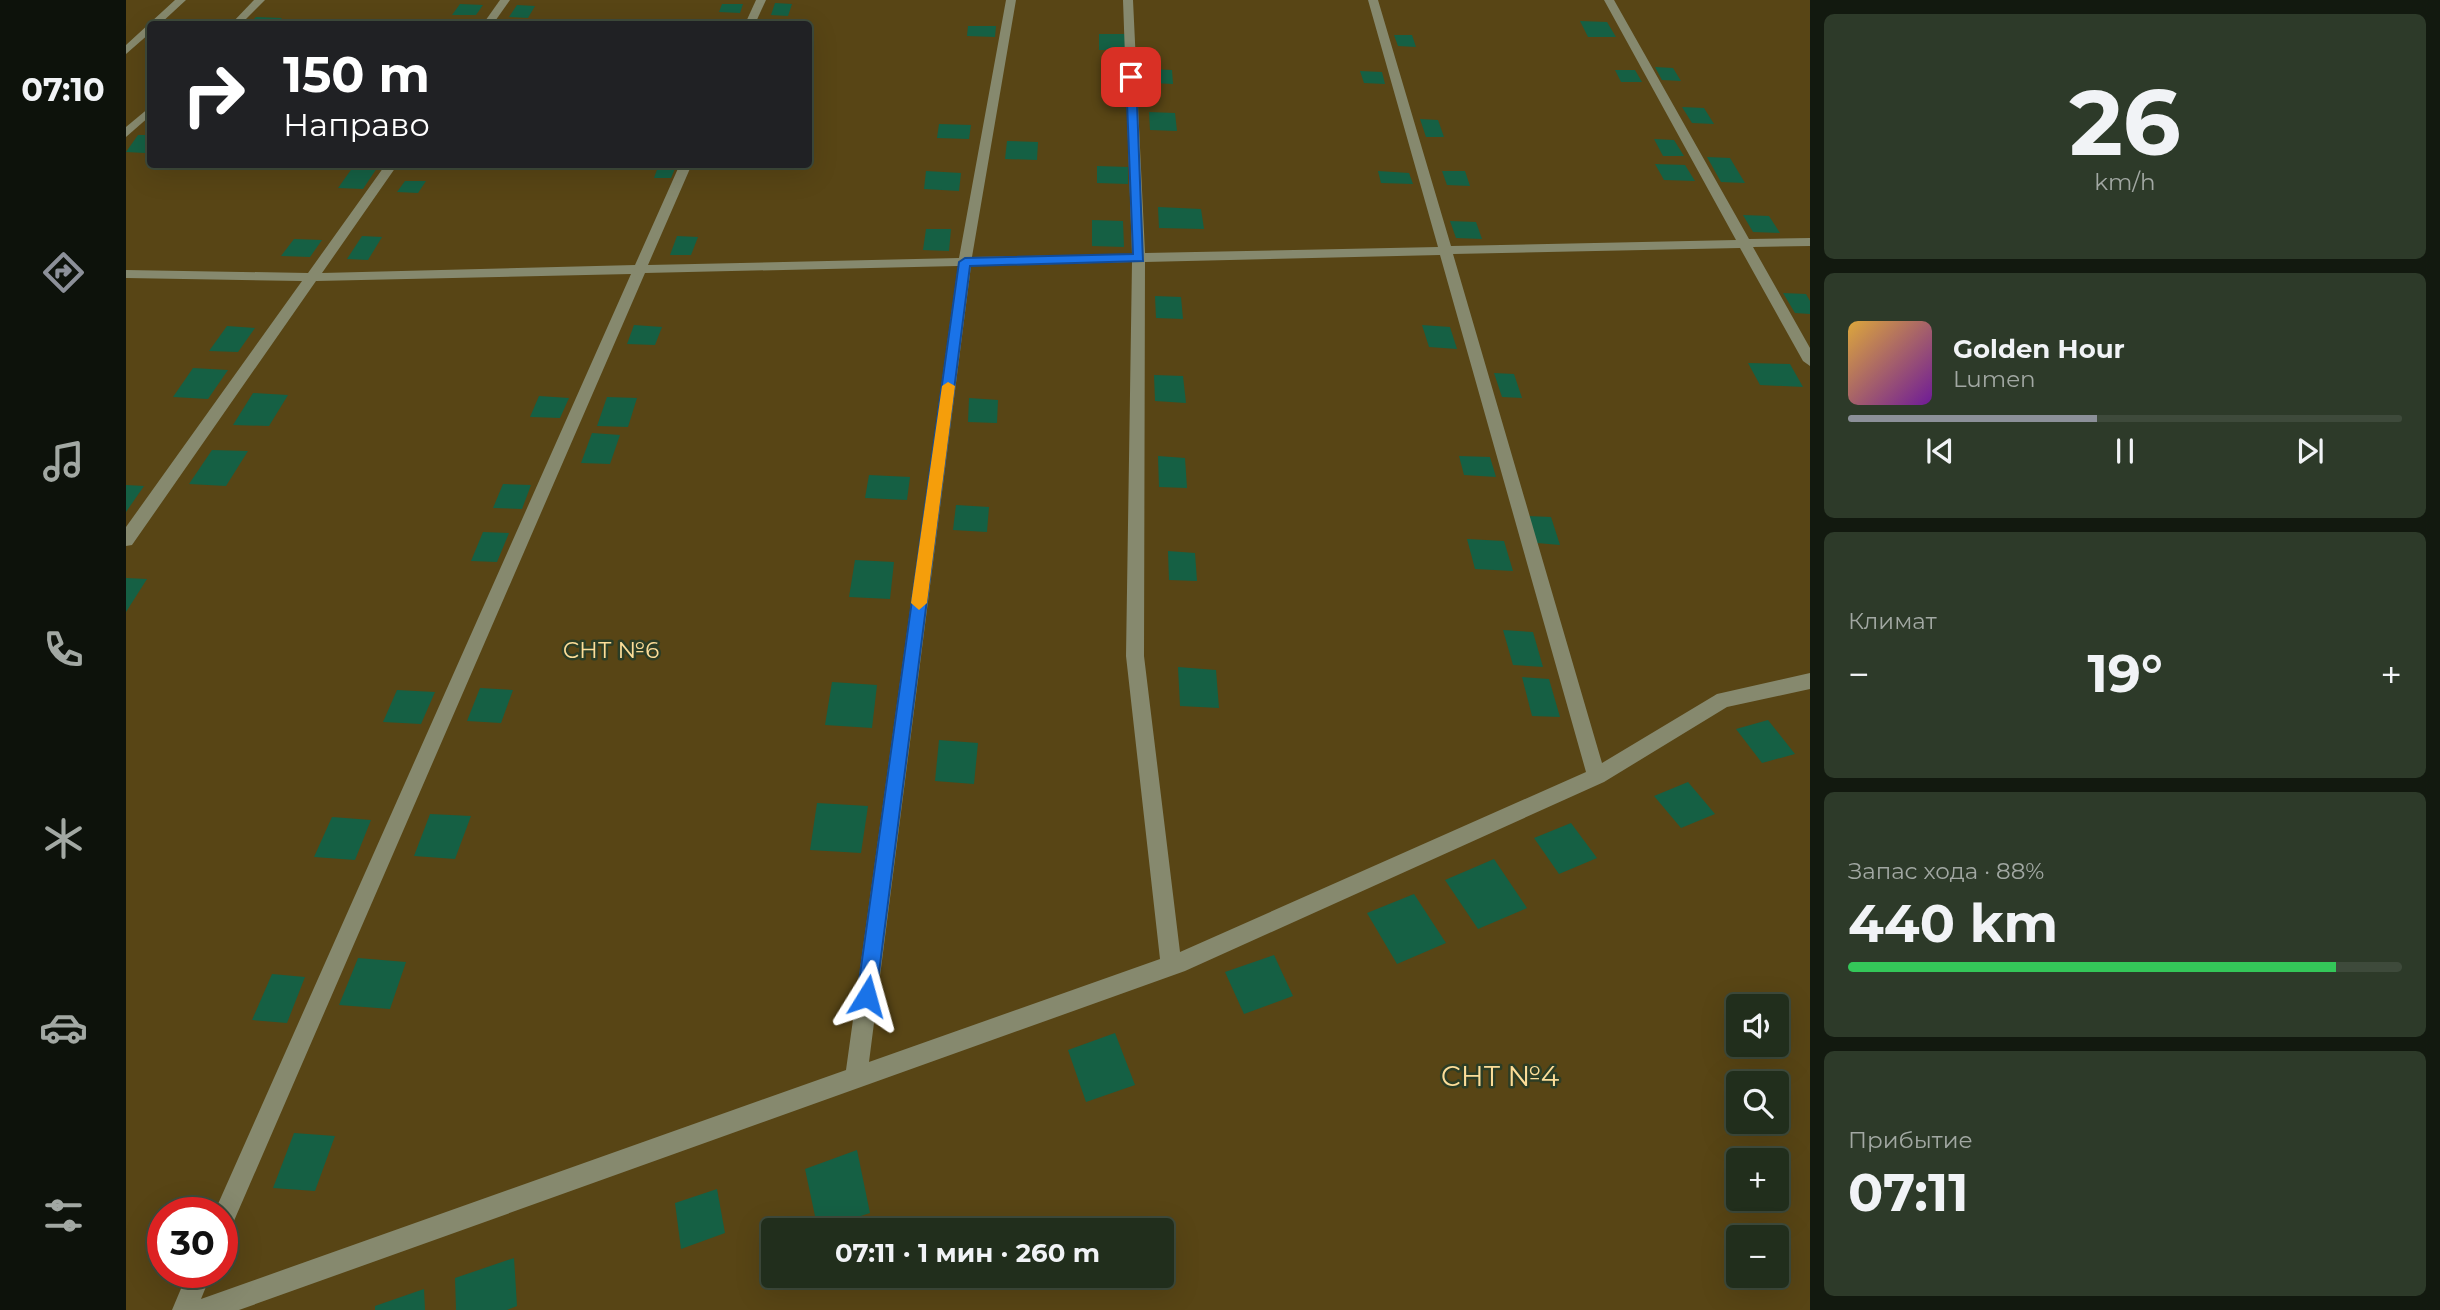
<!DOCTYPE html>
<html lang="ru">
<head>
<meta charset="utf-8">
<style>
  body { margin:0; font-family:Montserrat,sans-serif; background:#2d3a29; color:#f1f3f6; height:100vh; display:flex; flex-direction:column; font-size:26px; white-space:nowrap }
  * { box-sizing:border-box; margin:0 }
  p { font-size:23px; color:#a2a8a3 }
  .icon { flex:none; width:38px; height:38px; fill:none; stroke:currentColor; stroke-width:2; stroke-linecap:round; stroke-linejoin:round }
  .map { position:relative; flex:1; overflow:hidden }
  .panel { display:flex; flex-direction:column; gap:14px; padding:14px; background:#12190f; width:630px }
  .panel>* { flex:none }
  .top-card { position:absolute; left:21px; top:21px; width:665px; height:147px; border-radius:7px; box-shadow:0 7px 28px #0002,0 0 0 2px #3e4a3b; background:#202124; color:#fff; overflow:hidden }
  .buttons { position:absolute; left:1600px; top:994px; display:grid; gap:14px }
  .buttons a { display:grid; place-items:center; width:63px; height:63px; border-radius:7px; background:#212e1c; box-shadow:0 7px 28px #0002,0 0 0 2px #3e4a3b; font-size:35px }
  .speed { position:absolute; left:21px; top:1197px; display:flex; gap:14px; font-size:35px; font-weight:700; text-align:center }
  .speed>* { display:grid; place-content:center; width:91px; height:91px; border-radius:50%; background:#212e1c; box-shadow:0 7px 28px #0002,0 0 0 2px #3e4a3b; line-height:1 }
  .speed .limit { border:10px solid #d22; background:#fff; color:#111 }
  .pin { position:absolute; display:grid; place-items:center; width:60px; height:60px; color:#fff; margin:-30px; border-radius:14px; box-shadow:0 4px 10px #0006 }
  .me { position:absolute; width:77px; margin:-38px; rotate:8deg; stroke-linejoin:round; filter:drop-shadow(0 0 5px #0008) }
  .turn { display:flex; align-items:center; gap:24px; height:147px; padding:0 21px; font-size:32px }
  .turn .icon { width:91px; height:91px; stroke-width:2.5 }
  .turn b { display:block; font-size:49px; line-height:60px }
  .big { font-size:52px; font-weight:700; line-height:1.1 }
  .panel .tile { flex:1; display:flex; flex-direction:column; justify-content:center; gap:10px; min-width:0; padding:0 24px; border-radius:10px; background:#2d3a29 }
  .panel .dial { align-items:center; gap:0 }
  .dial b { font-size:91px; line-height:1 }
  .song { display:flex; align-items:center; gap:21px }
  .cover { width:84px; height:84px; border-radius:10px; background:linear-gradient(135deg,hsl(40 70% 55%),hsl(280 70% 35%)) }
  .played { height:7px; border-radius:4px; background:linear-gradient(90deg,#8c9099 45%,#3e4a3b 45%) }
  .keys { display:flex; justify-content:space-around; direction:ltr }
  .heat { display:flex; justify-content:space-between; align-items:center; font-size:38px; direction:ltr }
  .charge { height:10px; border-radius:5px; background:linear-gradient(90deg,#34c759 88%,#3e4a3b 0) }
  .trip { position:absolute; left:635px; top:1218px; width:413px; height:70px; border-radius:7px; background:#212e1c; box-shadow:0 7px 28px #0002,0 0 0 2px #3e4a3b; font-weight:700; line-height:70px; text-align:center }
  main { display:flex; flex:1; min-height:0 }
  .menu { display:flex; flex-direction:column; width:126px; justify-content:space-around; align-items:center; background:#0d120b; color:#a2a8a3 }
  .menu .icon { width:49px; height:49px }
  .menu .selected { color:#8c9099 }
  .menu b { font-size:32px; color:#f1f3f6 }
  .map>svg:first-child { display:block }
</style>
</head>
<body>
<main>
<nav class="menu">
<b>07:10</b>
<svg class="icon selected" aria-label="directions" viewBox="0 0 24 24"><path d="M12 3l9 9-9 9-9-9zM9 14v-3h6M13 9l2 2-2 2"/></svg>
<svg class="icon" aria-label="music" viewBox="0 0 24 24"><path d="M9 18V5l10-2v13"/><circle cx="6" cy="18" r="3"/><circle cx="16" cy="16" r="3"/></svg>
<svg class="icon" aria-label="phone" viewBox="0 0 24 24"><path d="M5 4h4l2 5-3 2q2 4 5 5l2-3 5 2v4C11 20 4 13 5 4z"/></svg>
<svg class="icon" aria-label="climate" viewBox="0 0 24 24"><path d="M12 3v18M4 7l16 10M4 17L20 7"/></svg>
<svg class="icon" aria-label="car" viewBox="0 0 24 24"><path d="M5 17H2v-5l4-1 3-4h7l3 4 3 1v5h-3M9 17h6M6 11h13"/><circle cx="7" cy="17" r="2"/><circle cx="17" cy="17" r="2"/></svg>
<svg class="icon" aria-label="filters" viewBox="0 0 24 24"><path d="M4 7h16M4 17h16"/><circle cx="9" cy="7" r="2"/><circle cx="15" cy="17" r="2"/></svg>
</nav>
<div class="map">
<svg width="1684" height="1310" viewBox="0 0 1684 1310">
  <rect width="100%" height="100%" fill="#2c3d25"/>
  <!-- green -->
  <path fill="#584515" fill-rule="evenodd" d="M0,0H1684V1310H0ZM24,24H682V164H24ZM1612,1006H1650V1045H1612ZM1612,1083H1650V1122H1612ZM1612,1160H1650V1199H1612ZM37,1213H96V1272H37ZM648,1230H1036V1276H648ZM1612,1237H1650V1276H1612Z"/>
  <!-- building -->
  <g fill="#156044">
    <polygon points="649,3 666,4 662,16 645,15"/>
    <polygon points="334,4 357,5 350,15 326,15"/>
    <polygon points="596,4 617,4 614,13 593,12"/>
    <polygon points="391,5 409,6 402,18 383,17"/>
    <polygon points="130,17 156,18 150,24 123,24"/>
    <polygon points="1454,21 1481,22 1490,37 1462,37"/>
    <polygon points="842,26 870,26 869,37 841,36"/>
    <polygon points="973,34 1000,34 1001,50 973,50"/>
    <polygon points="1268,35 1286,35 1290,47 1272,46"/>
    <polygon points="1529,67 1547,68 1555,81 1536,80"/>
    <polygon points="1024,69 1046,70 1047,84 1025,83"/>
    <polygon points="1489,70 1509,70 1516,82 1495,82"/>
    <polygon points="1234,71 1256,72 1259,84 1238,83"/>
    <polygon points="1556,107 1578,108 1588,124 1566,123"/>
    <polygon points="1023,112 1049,113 1051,131 1024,130"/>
    <polygon points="1294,119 1312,120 1318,137 1300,137"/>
    <polygon points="813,124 845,125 843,139 811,138"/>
    <polygon points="12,135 24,135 24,146 19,153 0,152"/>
    <polygon points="1528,139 1548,140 1558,156 1537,156"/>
    <polygon points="881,141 912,142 911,160 879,159"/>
    <polygon points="1581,157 1604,158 1619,183 1595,182"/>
    <polygon points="533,164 551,164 545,178 528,178"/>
    <polygon points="1529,164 1559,165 1569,181 1538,180"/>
    <polygon points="971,166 1002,167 1002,184 971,183"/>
    <polygon points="227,167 251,168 237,189 212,188"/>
    <polygon points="800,171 835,173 833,191 798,189"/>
    <polygon points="1252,171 1283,173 1287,184 1255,183"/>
    <polygon points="1316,171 1339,171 1344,186 1321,185"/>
    <polygon points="279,181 300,181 292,193 271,192"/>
    <polygon points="1032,207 1075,209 1078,229 1033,228"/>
    <polygon points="1617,215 1643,216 1654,233 1627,232"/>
    <polygon points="966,220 997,221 998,247 966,246"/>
    <polygon points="1324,221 1350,222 1356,239 1330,238"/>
    <polygon points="800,229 825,229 823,251 797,250"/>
    <polygon points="236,236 256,237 242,260 221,259"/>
    <polygon points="551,236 572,237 565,255 544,255"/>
    <polygon points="168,239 196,240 184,257 155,256"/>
    <polygon points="1657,293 1680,294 1684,301 1684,314 1669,313"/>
    <polygon points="1029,296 1055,297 1057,319 1030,318"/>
    <polygon points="508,325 536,327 529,345 501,344"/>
    <polygon points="1296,325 1324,327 1331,349 1303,347"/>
    <polygon points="101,326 129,328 112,352 83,351"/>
    <polygon points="1622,363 1664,364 1677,387 1634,385"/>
    <polygon points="67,368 102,370 82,399 47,397"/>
    <polygon points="1368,373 1388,374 1396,398 1376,397"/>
    <polygon points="1028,375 1057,376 1060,403 1029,401"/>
    <polygon points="127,393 162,395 143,426 107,425"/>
    <polygon points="413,396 443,398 434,418 404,417"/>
    <polygon points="481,397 511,398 502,427 471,426"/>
    <polygon points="843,398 872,400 871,423 842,422"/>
    <polygon points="466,433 494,435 484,464 455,463"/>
    <polygon points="86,450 122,451 100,486 63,484"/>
    <polygon points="1032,456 1059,458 1061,488 1033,487"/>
    <polygon points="1333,456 1364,457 1370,477 1338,475"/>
    <polygon points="743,475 784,477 781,500 739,498"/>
    <polygon points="377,484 405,485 396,509 367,508"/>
    <polygon points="0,485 18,486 0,512"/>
    <polygon points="830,505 863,507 861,532 827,530"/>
    <polygon points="1402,516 1425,517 1434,545 1411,543"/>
    <polygon points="357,532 383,533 371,562 345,561"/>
    <polygon points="1341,539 1378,541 1387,571 1349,569"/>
    <polygon points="1042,551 1069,553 1071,581 1043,580"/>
    <polygon points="729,560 768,562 764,599 723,597"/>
    <polygon points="0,578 21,579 0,612"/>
    <polygon points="1377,630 1407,632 1417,667 1387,665"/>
    <polygon points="1052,667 1090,670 1093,708 1054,706"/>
    <polygon points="1396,677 1423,679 1434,717 1406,716"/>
    <polygon points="706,682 751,685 746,728 699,725"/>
    <polygon points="354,688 387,690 375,723 341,721"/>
    <polygon points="271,690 309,692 295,724 257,722"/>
    <polygon points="1642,720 1669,754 1636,763 1610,729"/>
    <polygon points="813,740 852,743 848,784 809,781"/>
    <polygon points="1562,782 1589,814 1555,828 1528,796"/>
    <polygon points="691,803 742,806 735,853 684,850"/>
    <polygon points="304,814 345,816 329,859 288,856"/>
    <polygon points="206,817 245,820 229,860 188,857"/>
    <polygon points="1445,823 1471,858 1433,874 1408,838"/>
    <polygon points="1368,859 1401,908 1352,929 1319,880"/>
    <polygon points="1288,894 1320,943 1271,964 1241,913"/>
    <polygon points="1148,955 1167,996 1118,1014 1099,972"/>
    <polygon points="232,958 280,962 264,1009 213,1005"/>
    <polygon points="146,974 179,977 161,1023 126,1020"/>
    <polygon points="989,1033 1009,1085 960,1102 942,1050"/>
    <polygon points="168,1133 209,1136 189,1191 147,1188"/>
    <polygon points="731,1150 744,1213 692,1230 679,1169"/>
    <polygon points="591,1189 599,1233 555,1249 549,1203"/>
    <polygon points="388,1258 391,1306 381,1310 330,1310 329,1278"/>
    <polygon points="298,1289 299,1310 249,1310 249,1306"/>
  </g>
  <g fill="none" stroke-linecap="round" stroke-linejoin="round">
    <!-- minor -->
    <g fill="#86896e" fill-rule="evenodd">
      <polygon points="49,0 60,0 34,24 24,24 24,33 0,54 0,45"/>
      <polygon points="128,0 139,0 115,24 105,24"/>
      <polygon points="374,0 384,0 367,24 357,24"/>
      <polygon points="630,0 640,0 629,24 619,24"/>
      <path d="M880,0H890L846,257L1006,254L997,0H1007L1019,253L1312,247L1242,0H1252L1325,246L1610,240L1478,0H1488L1623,239L1684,238V246L1627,247L1684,348V366L1677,361L1614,248L1327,254L1476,763L1591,694L1684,673V689L1601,707L1478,782L1059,971L113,1310H46L62,1272H86L75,1299L720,1070L832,266L519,273L104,1230L96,1234V1213H88L505,274L190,281L6,545L0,546V527L176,281L0,278V270L182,273L260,164H272L196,273L509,265L554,164H566L522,265L833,258ZM1314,255L1460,772L1054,952L1018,656L1019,262ZM1006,262L1000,656L1034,959L743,1062L845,266Z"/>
      <polygon points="24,107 24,116 0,137 0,127"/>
    </g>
  </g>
  <!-- route -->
  <polygon fill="#1a73e8" stroke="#114b97" stroke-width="2" points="1005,74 1010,77 1017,261 844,266 750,996 747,1003 741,1006 734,1003 731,996 833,262 839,258 1007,254 1000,77"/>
  <!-- slow -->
  <polygon fill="#f59e0b" points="822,382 829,386 801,603 793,610 785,603 816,386"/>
  <g text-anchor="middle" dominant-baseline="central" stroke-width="5" stroke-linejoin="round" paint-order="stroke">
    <!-- park labels -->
    <g font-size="23" fill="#fcdd98" stroke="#2c3d25">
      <text x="485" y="650">СНТ №6</text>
    </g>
    <!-- near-park labels -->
    <g font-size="28" fill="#fcdd98" stroke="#2c3d25">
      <text x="1374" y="1076">СНТ №4</text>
    </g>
  </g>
</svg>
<div class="buttons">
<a><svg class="icon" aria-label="sound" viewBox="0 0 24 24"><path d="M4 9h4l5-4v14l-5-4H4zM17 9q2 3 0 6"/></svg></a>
<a><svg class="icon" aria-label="search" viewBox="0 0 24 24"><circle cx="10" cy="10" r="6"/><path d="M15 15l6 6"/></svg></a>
<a>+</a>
<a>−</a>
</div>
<div class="speed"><div class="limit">30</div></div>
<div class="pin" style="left:1005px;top:77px;background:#d93025"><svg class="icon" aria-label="arrive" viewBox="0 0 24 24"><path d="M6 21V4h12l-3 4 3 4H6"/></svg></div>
<svg class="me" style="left:741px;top:996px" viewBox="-20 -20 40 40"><path d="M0-17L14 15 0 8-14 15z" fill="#1a73e8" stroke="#fff" stroke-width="4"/></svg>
<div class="trip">07:11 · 1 мин · 260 m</div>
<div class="top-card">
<div class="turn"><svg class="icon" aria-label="right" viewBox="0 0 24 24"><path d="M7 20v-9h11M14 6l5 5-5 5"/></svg><div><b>150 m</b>Направо</div></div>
</div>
</div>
<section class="panel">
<div class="tile dial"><b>26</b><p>km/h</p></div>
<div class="tile">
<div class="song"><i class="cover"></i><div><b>Golden Hour</b><p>Lumen</p></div></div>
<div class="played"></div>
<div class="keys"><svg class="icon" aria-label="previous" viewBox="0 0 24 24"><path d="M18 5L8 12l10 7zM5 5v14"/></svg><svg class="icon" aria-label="pause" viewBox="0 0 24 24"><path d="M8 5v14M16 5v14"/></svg><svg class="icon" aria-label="next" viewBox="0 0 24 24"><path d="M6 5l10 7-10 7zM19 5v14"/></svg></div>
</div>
<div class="tile"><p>Климат</p>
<div class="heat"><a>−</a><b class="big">19°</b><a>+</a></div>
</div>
<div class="tile"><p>Запас хода · 88%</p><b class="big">440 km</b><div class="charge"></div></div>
<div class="tile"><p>Прибытие</p><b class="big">07:11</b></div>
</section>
</main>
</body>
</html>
